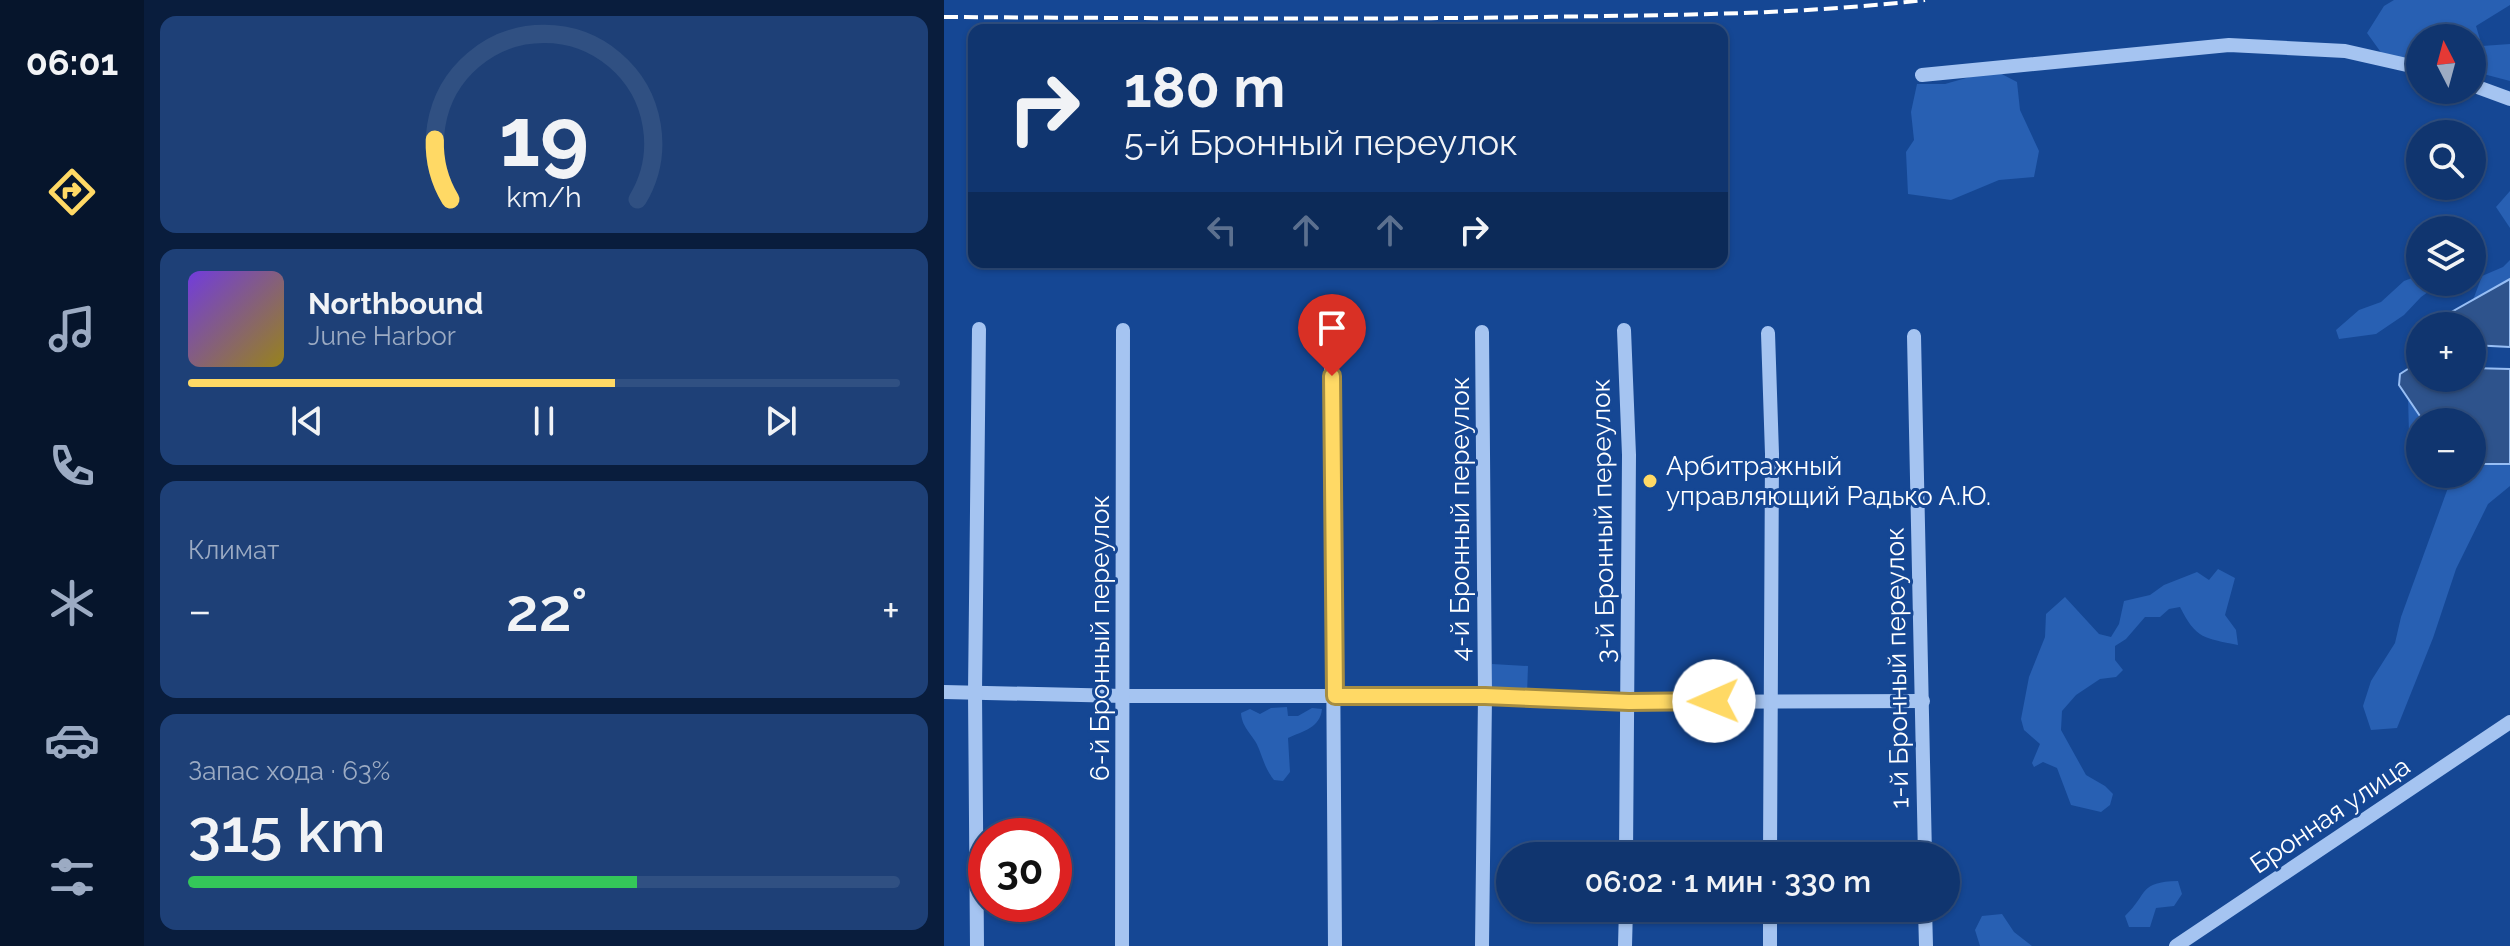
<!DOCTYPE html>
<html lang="ru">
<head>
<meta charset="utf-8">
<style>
  body { margin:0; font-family:Raleway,sans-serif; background:#1e4077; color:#f1f3f6; height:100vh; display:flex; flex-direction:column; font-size:30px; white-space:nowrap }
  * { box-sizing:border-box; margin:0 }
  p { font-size:26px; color:#9cabc3 }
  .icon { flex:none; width:44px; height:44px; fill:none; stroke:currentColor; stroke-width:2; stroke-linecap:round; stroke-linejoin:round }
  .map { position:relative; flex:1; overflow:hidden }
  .details { display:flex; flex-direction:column; gap:16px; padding:16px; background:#091d3d; width:800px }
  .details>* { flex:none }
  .top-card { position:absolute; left:24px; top:24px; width:760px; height:244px; border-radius:16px; box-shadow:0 2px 6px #0004,0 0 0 2px #305082; background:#10356f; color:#f1f3f6; overflow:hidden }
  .needle { width:52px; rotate:354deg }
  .buttons { position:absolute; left:1462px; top:24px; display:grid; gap:16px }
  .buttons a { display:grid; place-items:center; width:80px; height:80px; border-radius:50%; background:#10356f; box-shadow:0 2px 6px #0004,0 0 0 2px #305082; font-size:40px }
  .speed { position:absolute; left:24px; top:818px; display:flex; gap:16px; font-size:40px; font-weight:700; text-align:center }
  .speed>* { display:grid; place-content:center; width:104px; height:104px; border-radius:50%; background:#10356f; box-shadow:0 2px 6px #0004,0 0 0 2px #305082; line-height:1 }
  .speed .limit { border:12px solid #d22; background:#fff; color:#111 }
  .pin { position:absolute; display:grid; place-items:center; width:68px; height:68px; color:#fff; margin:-82px -34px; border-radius:50% 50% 50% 0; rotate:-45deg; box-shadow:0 0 8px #0007 }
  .pin .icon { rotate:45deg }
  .me { position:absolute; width:88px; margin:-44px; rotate:269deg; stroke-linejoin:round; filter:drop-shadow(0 0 6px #0008) }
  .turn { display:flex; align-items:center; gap:28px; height:168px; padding:0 24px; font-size:36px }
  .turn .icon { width:104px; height:104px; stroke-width:2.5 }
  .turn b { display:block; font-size:56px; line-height:68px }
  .lanes { display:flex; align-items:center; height:76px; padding:0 24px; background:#0003; justify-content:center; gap:40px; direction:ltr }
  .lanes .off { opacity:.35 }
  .big { font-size:60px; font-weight:600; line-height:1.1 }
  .details .widget { flex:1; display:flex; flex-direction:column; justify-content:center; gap:12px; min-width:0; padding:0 28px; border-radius:16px; background:#1e4077 }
  .details .dial { align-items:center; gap:0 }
  .dial svg { height:208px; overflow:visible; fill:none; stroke:#305082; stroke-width:7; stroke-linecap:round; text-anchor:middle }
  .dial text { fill:#f1f3f6; stroke:none }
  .song { display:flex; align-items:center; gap:24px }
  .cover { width:96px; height:96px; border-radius:12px; background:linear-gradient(135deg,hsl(260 70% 55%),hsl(50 70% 35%)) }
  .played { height:8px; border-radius:4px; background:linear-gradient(90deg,#ffd965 60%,#305082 60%) }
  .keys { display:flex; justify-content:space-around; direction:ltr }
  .heat { display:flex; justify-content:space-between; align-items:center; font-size:44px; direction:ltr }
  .charge { height:12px; border-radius:6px; background:linear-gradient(90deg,#34c759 63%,#305082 0) }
  .trip { position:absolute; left:552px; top:842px; width:464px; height:80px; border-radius:40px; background:#10356f; box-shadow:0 2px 6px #0004,0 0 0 2px #305082; font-weight:600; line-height:80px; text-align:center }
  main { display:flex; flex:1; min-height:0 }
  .tabs { display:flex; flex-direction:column; width:144px; justify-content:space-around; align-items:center; background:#06152c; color:#9cabc3 }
  .tabs .icon { width:56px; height:56px }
  .tabs .on { color:#ffd965 }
  .tabs b { font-size:36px; color:#f1f3f6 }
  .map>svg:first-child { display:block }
</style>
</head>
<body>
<main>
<nav class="tabs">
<b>06:01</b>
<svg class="icon on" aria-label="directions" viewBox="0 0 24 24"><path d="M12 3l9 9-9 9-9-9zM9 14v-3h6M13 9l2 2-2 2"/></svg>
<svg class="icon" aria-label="music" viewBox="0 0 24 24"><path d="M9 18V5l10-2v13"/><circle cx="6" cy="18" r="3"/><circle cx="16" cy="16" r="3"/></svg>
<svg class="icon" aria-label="phone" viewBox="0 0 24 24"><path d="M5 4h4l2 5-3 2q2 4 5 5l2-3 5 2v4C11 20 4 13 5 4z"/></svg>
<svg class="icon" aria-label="climate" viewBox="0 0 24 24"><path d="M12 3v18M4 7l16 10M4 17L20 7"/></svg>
<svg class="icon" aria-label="car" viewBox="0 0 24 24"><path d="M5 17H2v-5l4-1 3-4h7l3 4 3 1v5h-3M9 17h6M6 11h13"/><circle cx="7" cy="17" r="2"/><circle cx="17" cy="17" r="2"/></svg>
<svg class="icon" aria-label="filters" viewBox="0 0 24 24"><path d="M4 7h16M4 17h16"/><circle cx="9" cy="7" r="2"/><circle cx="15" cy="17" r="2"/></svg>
</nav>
<section class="details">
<div class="widget dial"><svg viewBox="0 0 100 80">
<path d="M14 69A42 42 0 1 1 86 69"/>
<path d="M14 69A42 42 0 0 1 8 46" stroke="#ffd965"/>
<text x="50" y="56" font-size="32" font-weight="700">19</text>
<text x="50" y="72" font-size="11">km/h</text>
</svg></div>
<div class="widget">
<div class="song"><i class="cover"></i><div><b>Northbound</b><p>June Harbor</p></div></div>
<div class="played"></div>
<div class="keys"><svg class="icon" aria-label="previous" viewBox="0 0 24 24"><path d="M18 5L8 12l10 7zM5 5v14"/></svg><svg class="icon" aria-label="pause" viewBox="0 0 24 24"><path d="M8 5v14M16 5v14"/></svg><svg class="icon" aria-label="next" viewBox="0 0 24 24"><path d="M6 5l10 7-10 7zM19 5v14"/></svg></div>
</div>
<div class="widget"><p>Климат</p>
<div class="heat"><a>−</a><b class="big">22°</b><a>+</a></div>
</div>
<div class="widget"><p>Запас хода · 63%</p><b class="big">315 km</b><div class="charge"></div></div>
</section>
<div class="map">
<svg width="1566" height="946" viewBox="0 0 1566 946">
  <rect width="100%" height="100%" fill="#154794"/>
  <!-- green -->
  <g fill="#2860b3">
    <polygon points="1450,0 1566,0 1566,5 1532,26 1538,46 1566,44 1566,81 1528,71 1528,38 1476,38 1476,59 1441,58 1423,33 1440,6"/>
    <polygon points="1050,70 1073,82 1076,110 1095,151 1090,177 1055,180 1007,200 964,194 962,152 970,140 967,112 973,84 1001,84"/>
    <polygon points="1566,191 1566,228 1552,207"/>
    <polygon points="1566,260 1566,279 1529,300 1538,276 1559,267"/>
    <polygon points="1476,275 1476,282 1498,282 1477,297 1460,315 1432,334 1395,339 1392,330 1415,310 1437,302 1460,281"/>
    <polygon points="1464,395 1480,422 1476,422 1476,443 1465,435"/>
    <polygon points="1528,464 1566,464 1566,486 1544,504 1512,569 1489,638 1453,728 1427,730 1419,706 1427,681 1451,643 1457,617 1509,474 1528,474"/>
    <path d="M1274,569L1291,578L1281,615L1292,630L1294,645C1260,638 1252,639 1236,607L1225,609L1216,617H1201L1182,639L1171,646V660L1179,670L1172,677L1156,679L1132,695L1118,711L1117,730L1142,775L1161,786L1169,794L1166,805L1157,812L1127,805L1113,768L1099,762L1090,767L1088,763L1096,744L1080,730L1077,719L1085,677L1101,637L1102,614L1121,597L1155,634L1167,637L1175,624L1180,601L1206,595L1220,585L1253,572L1265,580Z"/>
    <polygon points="548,664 584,666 583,694 547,692"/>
    <path d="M343,707L344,716H354L368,708L378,709C376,728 359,731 344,738L346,772L339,781L330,780C322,770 320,762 315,749C310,735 298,729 297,713L306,709L316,714L327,708Z"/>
    <path d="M1234,881L1238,894L1230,906L1212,908L1206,927H1185L1181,916C1205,893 1194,882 1234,881Z"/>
    <polygon points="1058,914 1070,932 1088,946 1036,946 1031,930 1038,916"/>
  </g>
  <!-- water -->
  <g fill="#2e538c" stroke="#97bef4" stroke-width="2">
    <polygon points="1566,279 1566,347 1528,345 1528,326 1487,326 1495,319"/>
    <polygon points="1467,367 1476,367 1476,378 1528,378 1528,368 1566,369 1566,464 1528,464 1528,422 1480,422 1455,385 1456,374"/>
  </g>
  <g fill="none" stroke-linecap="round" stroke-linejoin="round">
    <!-- minor -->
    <g stroke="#a5c4f1" stroke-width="14">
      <polyline points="978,75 1285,45 1401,51 1476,68"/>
      <polyline points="1528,85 1566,99"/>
      <polyline points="680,330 685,455 682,856"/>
      <polyline points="824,333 828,454 826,856"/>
      <polyline points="970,336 981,856"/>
      <polyline points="387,344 391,946"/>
      <polyline points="0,692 180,696 541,696 685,702 979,701"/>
      <polyline points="826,908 826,946"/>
      <polyline points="981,908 982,946"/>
      <polyline points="33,946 31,692 35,329"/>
      <polyline points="178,946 179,330"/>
      <polyline points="538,946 541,696 538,332"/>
      <polyline points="681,946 682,908"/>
      <polyline points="1232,946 1566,722"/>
    </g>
    <!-- rail -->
    <path stroke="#fff" stroke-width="4" stroke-dasharray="14 6" stroke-linecap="butt" d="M0,17C198,18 396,20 594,17C723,15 852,15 981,0"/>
  </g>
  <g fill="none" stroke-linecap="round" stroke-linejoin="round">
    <defs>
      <polyline id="route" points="388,376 391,696 541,696 685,702 770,701"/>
    </defs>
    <!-- route casing -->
    <use href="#route" stroke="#a68d42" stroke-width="20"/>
    <!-- route -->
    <use href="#route" stroke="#ffd965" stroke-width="14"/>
  </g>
  <!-- markers -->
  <circle fill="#ffd965" stroke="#154794" stroke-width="3" cx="706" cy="481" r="8"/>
  <g text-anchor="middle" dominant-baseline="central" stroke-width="6" stroke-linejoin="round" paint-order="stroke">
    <!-- poi labels -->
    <g font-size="26" fill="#fff" stroke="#154794" text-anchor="start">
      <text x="722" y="466">Арбитражный<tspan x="722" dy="30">управляющий Радько А.Ю.</tspan></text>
    </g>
    <!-- street labels -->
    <g font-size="26" fill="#fff" stroke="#154794">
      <text transform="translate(516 519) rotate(-90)">4-й Бронный переулок</text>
      <text transform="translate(659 521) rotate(-91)">3-й Бронный переулок</text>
      <text transform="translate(156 638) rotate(-90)">6-й Бронный переулок</text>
      <text transform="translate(953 668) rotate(-91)">1-й Бронный переулок</text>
      <text transform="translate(1386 815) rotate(-34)">Бронная улица</text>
    </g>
  </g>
</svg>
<div class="buttons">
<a><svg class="needle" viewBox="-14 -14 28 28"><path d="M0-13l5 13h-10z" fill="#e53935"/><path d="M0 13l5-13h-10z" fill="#9cabc3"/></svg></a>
<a><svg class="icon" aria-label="search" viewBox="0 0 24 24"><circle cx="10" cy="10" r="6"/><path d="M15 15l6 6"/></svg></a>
<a><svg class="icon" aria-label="layers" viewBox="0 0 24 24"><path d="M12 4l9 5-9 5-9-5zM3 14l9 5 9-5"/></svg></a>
<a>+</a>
<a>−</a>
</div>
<div class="speed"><div class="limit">30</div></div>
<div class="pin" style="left:388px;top:376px;background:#d93025"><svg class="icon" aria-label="arrive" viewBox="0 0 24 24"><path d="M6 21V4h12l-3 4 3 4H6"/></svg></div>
<svg class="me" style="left:770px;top:701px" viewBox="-20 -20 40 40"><circle r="19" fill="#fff"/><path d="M0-13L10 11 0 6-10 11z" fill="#ffd965"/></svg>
<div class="trip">06:02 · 1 мин · 330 m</div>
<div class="top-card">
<div class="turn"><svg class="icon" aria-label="right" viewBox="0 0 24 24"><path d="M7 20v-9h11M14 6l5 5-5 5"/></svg><div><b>180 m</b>5-й Бронный переулок</div></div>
<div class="lanes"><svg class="icon off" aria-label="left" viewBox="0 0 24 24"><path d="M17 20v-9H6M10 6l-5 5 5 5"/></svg><svg class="icon off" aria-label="ahead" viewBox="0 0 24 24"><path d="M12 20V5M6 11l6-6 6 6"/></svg><svg class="icon off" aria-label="ahead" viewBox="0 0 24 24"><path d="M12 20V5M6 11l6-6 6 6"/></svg><svg class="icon" aria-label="right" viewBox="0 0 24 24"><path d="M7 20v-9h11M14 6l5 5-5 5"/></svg></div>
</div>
</div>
</main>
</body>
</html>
